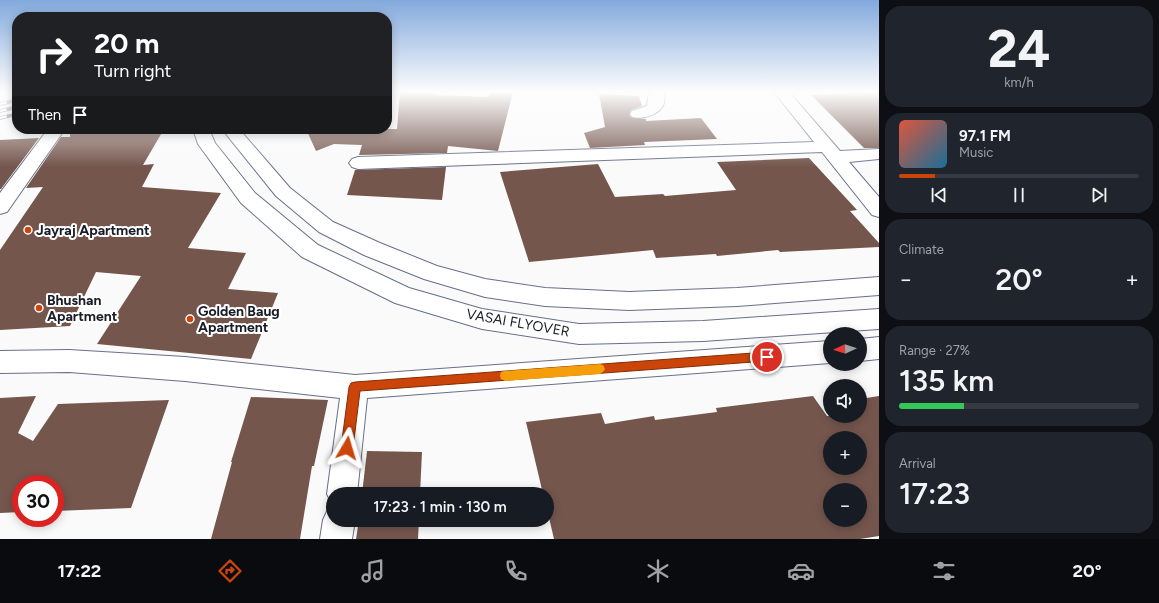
<!DOCTYPE html>
<html lang="en">
<head>
<meta charset="utf-8">
<style>
  body { margin:0; font-family:Figtree,sans-serif; background:#20242c; color:#f1f3f6; height:100vh; display:flex; flex-direction:column; font-size:15px; white-space:nowrap }
  * { box-sizing:border-box; margin:0 }
  p { font-size:13px; color:#9ea1a6 }
  .icon { flex:none; width:22px; height:22px; fill:none; stroke:currentColor; stroke-width:2; stroke-linecap:round; stroke-linejoin:round }
  .map { position:relative; flex:1; overflow:hidden }
  .details { display:flex; flex-direction:column; gap:6px; padding:6px; background:#0d0f14; width:280px }
  .details>* { flex:none }
  .guide { position:absolute; left:12px; top:12px; width:380px; height:122px; border-radius:16px; box-shadow:0 2px 10px #0003; background:#202124; color:#fff; overflow:hidden }
  .needle { width:26px; rotate:267deg }
  .controls { position:absolute; left:823px; top:327px; display:grid; gap:8px }
  .controls a { display:grid; place-items:center; width:44px; height:44px; border-radius:50%; background:#171b24; box-shadow:0 2px 10px #0003; font-size:20px }
  .speed { position:absolute; left:12px; top:475px; display:flex; gap:8px; font-size:20px; font-weight:700; text-align:center }
  .speed>* { display:grid; place-content:center; width:52px; height:52px; border-radius:50%; background:#171b24; box-shadow:0 2px 10px #0003; line-height:1 }
  .speed .limit { border:6px solid #d22; background:#fff; color:#111 }
  .pin { position:absolute; display:grid; place-items:center; width:34px; height:34px; color:#fff; margin:-17px; border:2px solid #fff; border-radius:50%; box-shadow:0 1px 4px #0007 }
  .me { position:absolute; width:44px; margin:-22px; rotate:7deg; stroke-linejoin:round; filter:drop-shadow(0 0 3px #0008) }
  .turn { display:flex; align-items:center; gap:14px; height:84px; padding:0 16px; font-size:18px }
  .turn .icon { width:52px; height:52px; stroke-width:2.5 }
  .turn b { display:block; font-size:28px; line-height:34px }
  .then { display:flex; align-items:center; height:38px; padding:0 16px; background:#0003; gap:8px; font-size:15px }
  .big { font-size:30px; font-weight:600; line-height:1.1 }
  .details .tile { flex:1; display:flex; flex-direction:column; justify-content:center; gap:6px; min-width:0; padding:0 14px; border-radius:16px; background:#20242c }
  .details .dial { align-items:center; gap:0 }
  .dial b { font-size:52px; line-height:1 }
  .song { display:flex; align-items:center; gap:12px }
  .cover { width:48px; height:48px; border-radius:6px; background:linear-gradient(135deg,hsl(10 70% 55%),hsl(200 70% 35%)) }
  .played { height:4px; border-radius:2px; background:linear-gradient(90deg,#cb450a 15%,#363941 15%) }
  .keys { display:flex; justify-content:space-around; direction:ltr }
  .heat { display:flex; justify-content:space-between; align-items:center; font-size:22px; direction:ltr }
  .charge { height:6px; border-radius:3px; background:linear-gradient(90deg,#34c759 27%,#363941 0) }
  .trip { position:absolute; left:326px; top:487px; width:228px; height:40px; border-radius:20px; background:#171b24; box-shadow:0 2px 10px #0003; font-weight:600; line-height:40px; text-align:center }
  .tabs { display:flex; height:64px; justify-content:space-around; align-items:center; background:#090b0e; color:#9ea1a6 }
  .tabs .icon { width:28px; height:28px }
  .tabs .active { color:#cb450a }
  .tabs b { font-size:18px; color:#f1f3f6 }
  main { display:flex; flex:1; min-height:0 }
  .map>svg:first-child { display:block }
</style>
</head>
<body>
<main>
<div class="map">
<svg width="879" height="539" viewBox="0 0 879 539">
  <rect width="100%" height="100%" fill="#fafafa"/>
  <!-- building -->
  <g fill="#74564d" fill-rule="evenodd">
    <polygon points="400,92 435,92 436,95 488,97 490,92 513,92 498,151 448,146 447,153 359,155 362,145 334,144 316,151 306,129 397,129"/>
    <polygon points="879,92 879,148 864,148 811,95"/>
    <polygon points="599,94 639,96 642,106 631,110 629,115 632,118 646,119 646,121 701,118 717,139 644,142 645,145 590,148 584,133 605,127"/>
    <polygon points="70,129 164,129 143,165 154,164 142,187 221,193 188,248 246,253 228,289 278,293 251,359 97,344 141,276 96,272 70,326 0,330 0,250 43,187 26,188 61,137 70,137"/>
    <polygon points="39,138 1,189 0,189 0,140"/>
    <polygon points="809,158 857,210 850,211 879,243 879,247 780,252 778,250 717,256 716,254 656,258 653,250 529,262 500,172 598,164 615,197 663,194 665,196 736,190 717,162"/>
    <polygon points="446,167 442,200 347,195 355,170"/>
    <polygon points="36,396 18,433 33,441 58,404 169,400 131,508 55,511 55,484 21,484 21,512 0,513 0,398"/>
    <path d="M813,396L827,416H860V399L879,396V536L860,539H554L547,509V494H543L526,422L601,413L605,424L654,416L655,420L717,412L716,408ZM830,438H860V468H830ZM830,490H860V520H830Z"/>
    <polygon points="251,397 328,400 314,466 312,466 300,539 211,539 232,462 231,462"/>
    <polygon points="367,451 422,452 420,494 362,494"/>
    <polygon points="359,520 419,520 418,539 356,539"/>
  </g>
  <g fill="none" stroke-linecap="round" stroke-linejoin="round">
    <defs>
      <g id="minor">
        <path d="M649,92H663C671,110 647,121 632,117L630,114L632,111L647,106Z"/>
        <polygon points="774,92 789,92 840,151 879,149 879,159 849,162 879,197 879,217 872,215 822,152 358,169 352,167 349,163 352,159 358,157 814,142"/>
        <polygon points="48,129 65,129 7,212 0,214 0,193"/>
        <polygon points="879,337 879,359 860,361 860,339"/>
        <polygon points="830,341 830,363 367,398 357,494 333,494 333,506 327,494 340,398 185,381 69,372 0,373 0,351 69,350 185,357 355,375"/>
        <polygon points="333,507 333,520 355,520 352,539 320,539 323,520 328,509"/>
      </g>
      <g id="primary">
        <polygon points="193,129 209,129 215,143 255,193 318,245 409,288 482,309 579,324 703,321 879,309 879,329 703,341 579,344 482,329 395,303 302,257 241,203 198,144"/>
        <polygon points="222,129 239,129 290,188 333,222 380,243 437,266 485,279 545,288 629,292 737,288 879,277 879,295 737,306 629,310 545,306 485,297 424,279 364,255 319,232 276,196"/>
      </g>
    </defs>
    <!-- minor casing -->
    <use href="#minor" stroke="#676f89" stroke-width="2"/>
    <!-- primary casing -->
    <use href="#primary" stroke="#676f89" stroke-width="2"/>
    <!-- minor -->
    <use href="#minor" fill="#fff" fill-rule="evenodd"/>
    <!-- primary -->
    <use href="#primary" fill="#fff" fill-rule="evenodd"/>
    <defs>
      <g id="rail">
        <polyline points="0,104 17,100"/>
        <polyline points="0,111 17,107"/>
        <polyline points="0,118 17,114"/>
      </g>
    </defs>
    <!-- rail casing -->
    <use href="#rail" stroke="#5c5e66" stroke-width="3.5"/>
    <!-- rail -->
    <use href="#rail" stroke="#fff" stroke-width="2.5" stroke-dasharray="7" stroke-linecap="butt"/>
  </g>
  <!-- sky -->
  <linearGradient id="sky" x2="0" y2="1"><stop stop-color="#82a9dc"/><stop offset="0.55" stop-color="#fdfdfd"/><stop offset="1" stop-color="#fdfdfd" stop-opacity="0"/></linearGradient>
  <rect width="879" height="167" fill="url(#sky)"/>
  <!-- route -->
  <polygon fill="#cb450a" stroke="#842d06" points="767,352 770,353 772,357 770,360 767,361 360,391 353,448 351,452 347,454 343,452 341,448 349,387 351,383 355,382"/>
  <!-- slow -->
  <polygon fill="#f59e0b" points="600,364 603,365 605,369 603,372 600,374 505,381 501,379 500,376 501,372 505,371"/>
  <!-- markers -->
  <g fill="#cb450a" stroke="#fff" stroke-width="1.5">
    <circle cx="28" cy="230" r="4"/>
    <circle cx="39" cy="308" r="4"/>
    <circle cx="190" cy="319" r="4"/>
  </g>
  <g text-anchor="middle" dominant-baseline="central" stroke-width="4" stroke-linejoin="round" paint-order="stroke">
    <!-- poi labels -->
    <g font-size="14" font-weight="bold" fill="#1a1d28" stroke="#fff" text-anchor="start">
      <text x="36" y="230">Jayraj Apartment</text>
      <text x="47" y="300">Bhushan<tspan x="47" dy="16">Apartment</tspan></text>
      <text x="198" y="311">Golden Baug<tspan x="198" dy="16">Apartment</tspan></text>
    </g>
    <!-- street labels -->
    <g font-size="14" fill="#1a1d28" stroke="#fff">
      <text transform="translate(518 323) rotate(10)">VASAI FLYOVER</text>
    </g>
  </g>
</svg>
<div class="controls">
<a><svg class="needle" viewBox="-14 -14 28 28"><path d="M0-13l5 13h-10z" fill="#e53935"/><path d="M0 13l5-13h-10z" fill="#9ea1a6"/></svg></a>
<a><svg class="icon" aria-label="sound" viewBox="0 0 24 24"><path d="M4 9h4l5-4v14l-5-4H4zM17 9q2 3 0 6"/></svg></a>
<a>+</a>
<a>−</a>
</div>
<div class="speed"><div class="limit">30</div></div>
<div class="pin" style="left:767px;top:357px;background:#d93025"><svg class="icon" aria-label="arrive" viewBox="0 0 24 24"><path d="M6 21V4h12l-3 4 3 4H6"/></svg></div>
<svg class="me" style="left:347px;top:448px" viewBox="-20 -20 40 40"><path d="M0-17L14 15 0 8-14 15z" fill="#cb450a" stroke="#fff" stroke-width="4"/></svg>
<div class="trip">17:23 · 1 min · 130 m</div>
<div class="guide">
<div class="turn"><svg class="icon" aria-label="right" viewBox="0 0 24 24"><path d="M7 20v-9h11M14 6l5 5-5 5"/></svg><div><b>20 m</b>Turn right</div></div>
<div class="then">Then<svg class="icon" aria-label="arrive" viewBox="0 0 24 24"><path d="M6 21V4h12l-3 4 3 4H6"/></svg></div>
</div>
</div>
<section class="details">
<div class="tile dial"><b>24</b><p>km/h</p></div>
<div class="tile">
<div class="song"><i class="cover"></i><div><b>97.1 FM</b><p>Music</p></div></div>
<div class="played"></div>
<div class="keys"><svg class="icon" aria-label="previous" viewBox="0 0 24 24"><path d="M18 5L8 12l10 7zM5 5v14"/></svg><svg class="icon" aria-label="pause" viewBox="0 0 24 24"><path d="M8 5v14M16 5v14"/></svg><svg class="icon" aria-label="next" viewBox="0 0 24 24"><path d="M6 5l10 7-10 7zM19 5v14"/></svg></div>
</div>
<div class="tile"><p>Climate</p>
<div class="heat"><a>−</a><b class="big">20°</b><a>+</a></div>
</div>
<div class="tile"><p>Range · 27%</p><b class="big">135 km</b><div class="charge"></div></div>
<div class="tile"><p>Arrival</p><b class="big">17:23</b></div>
</section>
</main>
<nav class="tabs">
<b>17:22</b>
<svg class="icon active" aria-label="directions" viewBox="0 0 24 24"><path d="M12 3l9 9-9 9-9-9zM9 14v-3h6M13 9l2 2-2 2"/></svg>
<svg class="icon" aria-label="music" viewBox="0 0 24 24"><path d="M9 18V5l10-2v13"/><circle cx="6" cy="18" r="3"/><circle cx="16" cy="16" r="3"/></svg>
<svg class="icon" aria-label="phone" viewBox="0 0 24 24"><path d="M5 4h4l2 5-3 2q2 4 5 5l2-3 5 2v4C11 20 4 13 5 4z"/></svg>
<svg class="icon" aria-label="climate" viewBox="0 0 24 24"><path d="M12 3v18M4 7l16 10M4 17L20 7"/></svg>
<svg class="icon" aria-label="car" viewBox="0 0 24 24"><path d="M5 17H2v-5l4-1 3-4h7l3 4 3 1v5h-3M9 17h6M6 11h13"/><circle cx="7" cy="17" r="2"/><circle cx="17" cy="17" r="2"/></svg>
<svg class="icon" aria-label="filters" viewBox="0 0 24 24"><path d="M4 7h16M4 17h16"/><circle cx="9" cy="7" r="2"/><circle cx="15" cy="17" r="2"/></svg>
<b>20°</b>
</nav>
</body>
</html>
